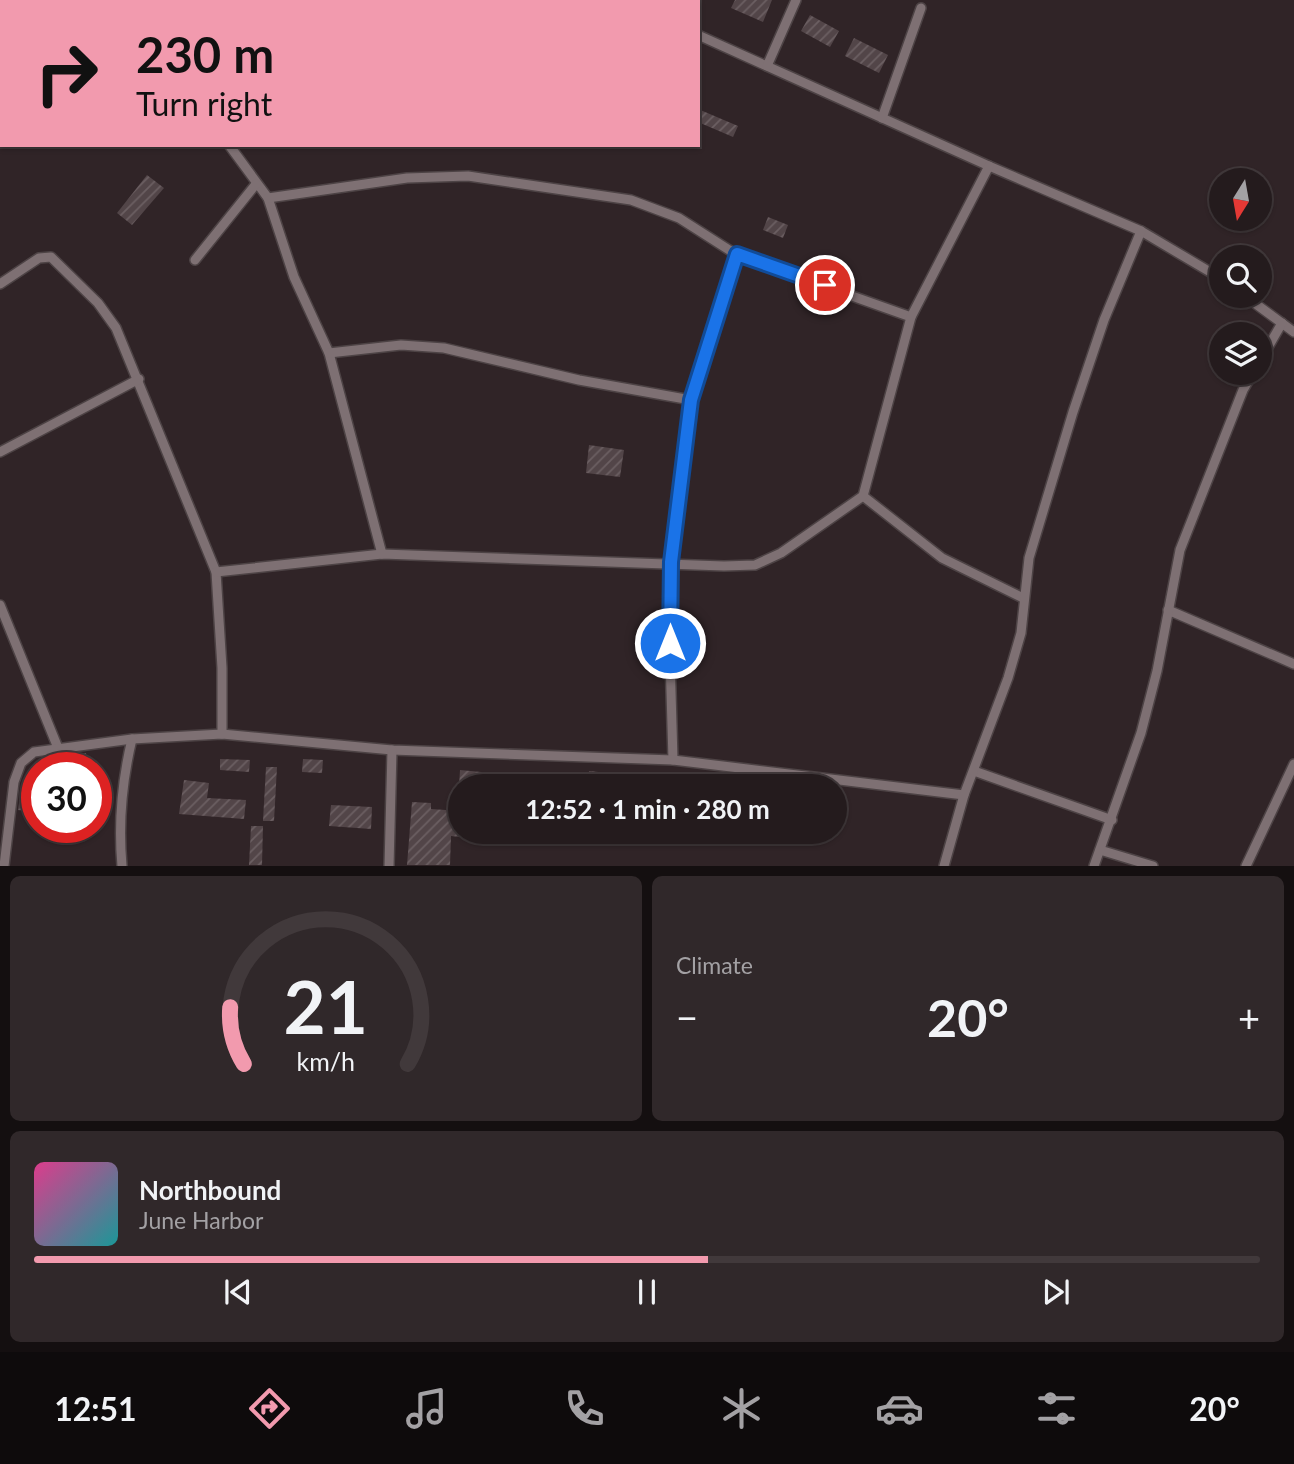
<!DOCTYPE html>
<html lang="en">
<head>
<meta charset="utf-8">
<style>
  body { margin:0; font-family:Lato,sans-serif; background:#30282a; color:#f1f3f6; height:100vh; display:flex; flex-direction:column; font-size:26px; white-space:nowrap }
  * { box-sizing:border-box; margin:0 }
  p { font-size:23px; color:#a3a1a4 }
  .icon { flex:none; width:38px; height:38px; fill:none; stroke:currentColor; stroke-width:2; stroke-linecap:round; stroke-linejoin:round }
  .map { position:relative; height:866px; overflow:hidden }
  .side { display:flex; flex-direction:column; gap:10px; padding:10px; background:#140f10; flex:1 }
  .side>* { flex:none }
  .top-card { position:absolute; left:0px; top:0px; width:700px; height:147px; box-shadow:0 2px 5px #0004,0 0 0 2px #41393b; background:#f29aae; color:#111; overflow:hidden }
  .needle { width:46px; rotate:191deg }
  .controls { position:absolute; left:1209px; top:168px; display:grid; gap:14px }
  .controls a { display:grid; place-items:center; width:63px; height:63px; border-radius:50%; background:#241b1d; box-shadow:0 2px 5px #0004,0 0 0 2px #41393b; font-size:35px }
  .speed { position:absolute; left:21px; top:752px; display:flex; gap:14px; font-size:35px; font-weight:700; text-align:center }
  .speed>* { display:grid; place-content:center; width:91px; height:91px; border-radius:50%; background:#241b1d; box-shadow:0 2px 5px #0004,0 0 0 2px #41393b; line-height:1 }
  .speed .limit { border:10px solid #d22; background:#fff; color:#111 }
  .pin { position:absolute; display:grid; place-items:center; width:60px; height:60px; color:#fff; margin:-30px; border:4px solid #fff; border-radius:50%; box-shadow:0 2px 7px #0007 }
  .me { position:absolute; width:77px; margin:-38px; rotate:0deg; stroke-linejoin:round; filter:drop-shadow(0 0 5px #0008) }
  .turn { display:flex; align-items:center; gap:24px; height:147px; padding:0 21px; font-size:32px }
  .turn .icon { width:91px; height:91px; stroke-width:2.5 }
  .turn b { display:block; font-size:49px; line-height:60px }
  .big { font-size:52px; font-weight:700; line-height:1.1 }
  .side .widget { flex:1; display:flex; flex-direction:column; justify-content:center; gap:10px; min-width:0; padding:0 24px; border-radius:10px; background:#30282a }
  .side .dial { align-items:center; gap:0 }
  .dial svg { height:182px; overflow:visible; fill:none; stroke:#41393b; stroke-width:7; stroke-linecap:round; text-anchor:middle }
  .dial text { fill:#f1f3f6; stroke:none }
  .song { display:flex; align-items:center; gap:21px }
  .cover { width:84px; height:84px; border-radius:10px; background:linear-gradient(135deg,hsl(330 70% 55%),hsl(180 70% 35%)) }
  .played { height:7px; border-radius:4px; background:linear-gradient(90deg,#f29aae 55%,#41393b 55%) }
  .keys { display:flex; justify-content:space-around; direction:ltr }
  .heat { display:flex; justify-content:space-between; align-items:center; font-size:38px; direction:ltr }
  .side .tiles { flex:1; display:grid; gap:10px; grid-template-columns:1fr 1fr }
  .widget:last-child { grid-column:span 2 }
  .trip { position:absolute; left:448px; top:774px; width:399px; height:70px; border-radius:35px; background:#241b1d; box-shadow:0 2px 5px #0004,0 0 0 2px #41393b; font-weight:700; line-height:70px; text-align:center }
  .tabs { display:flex; height:112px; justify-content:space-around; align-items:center; background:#0e0b0c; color:#a3a1a4 }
  .tabs .icon { width:49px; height:49px }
  .tabs .active { color:#f29aae }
  .tabs b { font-size:32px; color:#f1f3f6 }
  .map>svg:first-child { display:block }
</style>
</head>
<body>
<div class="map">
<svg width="1294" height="866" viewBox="0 0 1294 866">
  <defs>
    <pattern id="building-hatch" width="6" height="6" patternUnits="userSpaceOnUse" patternTransform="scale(1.75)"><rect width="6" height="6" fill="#524548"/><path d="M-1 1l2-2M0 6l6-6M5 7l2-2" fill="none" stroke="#6b5f62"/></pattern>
  </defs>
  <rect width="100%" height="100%" fill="#302427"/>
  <!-- building -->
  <g fill="url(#building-hatch)">
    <polygon points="735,0 772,0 763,22 731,8"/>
    <polygon points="810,15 839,31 830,47 801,31"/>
    <polygon points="854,38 888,55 879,73 845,56"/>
    <polygon points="698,109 738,126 733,137 698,122"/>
    <polygon points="147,175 164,188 132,225 117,213"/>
    <polygon points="768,217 788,225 783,238 763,230"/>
    <polygon points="589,445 624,450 620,477 586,473"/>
    <polygon points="86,753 87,768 58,768 57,756"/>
    <polygon points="220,759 250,760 249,772 220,770"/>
    <polygon points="303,759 323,760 322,773 302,772"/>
    <polygon points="266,767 277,767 274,821 263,821"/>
    <polygon points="460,770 514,775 513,786 459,786"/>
    <polygon points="589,771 617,774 616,786 588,786"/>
    <polygon points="184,780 209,783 207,798 246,800 244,819 179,814"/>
    <polygon points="21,789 37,791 37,812 18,810"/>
    <polygon points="412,802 431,803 431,809 460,811 460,837 451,836 450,865 407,865"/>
    <polygon points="331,805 372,807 371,829 329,826"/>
    <polygon points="251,826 263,826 262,865 249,865"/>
    <polygon points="479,831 509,831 508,840 479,838"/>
  </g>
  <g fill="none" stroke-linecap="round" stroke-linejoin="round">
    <defs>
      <g id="street">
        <polyline points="146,0 146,2"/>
        <polyline points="621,0 625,2"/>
        <polyline points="56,2 56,0"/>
        <polyline points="336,2 341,0"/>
        <polyline points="668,2 669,0"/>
        <polyline points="698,35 989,166 1141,231 1222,279"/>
        <polyline points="767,66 796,0"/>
        <polyline points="882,118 921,8"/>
        <polyline points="0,125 2,124"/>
        <polyline points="229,145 268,198 294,277 329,353 382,554"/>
        <polyline points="268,198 407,178 468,176 631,200 679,218 737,255 911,317"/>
        <polyline points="195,260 256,184"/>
        <polyline points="0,284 39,258 51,257 98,303 116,328 216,572 222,668 222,734"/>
        <polyline points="1245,296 1294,332"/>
        <polyline points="329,353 401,345 444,348 579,380 691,400"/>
        <polyline points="1260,361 1282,323"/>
        <polyline points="0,452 139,379"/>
        <polyline points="863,496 942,558 1023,598"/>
        <polyline points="216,572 382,554 724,566 755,565 781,553 863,496 911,317 989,166"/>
        <polyline points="0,605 58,748"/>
        <polyline points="1168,610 1294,664"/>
        <polyline points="673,760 669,623 679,488 691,400 737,255"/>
        <polyline points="974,771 1112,820"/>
        <polyline points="1100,850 1153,866"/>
        <polyline points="4,866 14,782 21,763 34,752 132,739 222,734 392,750 673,760 964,795"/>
        <path d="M122,866C118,822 122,781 132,739"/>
        <polyline points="389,866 392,750"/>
        <polyline points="944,866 964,795 1008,678 1021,633 1029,558 1073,412 1104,320 1141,231"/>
        <polyline points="1094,866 1141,733 1157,671 1180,550 1243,390 1253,373"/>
        <polyline points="1246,866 1294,764"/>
      </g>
    </defs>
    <!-- street casing -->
    <use href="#street" stroke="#4d4345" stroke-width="12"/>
    <!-- street -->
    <use href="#street" stroke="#7e7073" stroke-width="9"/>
  </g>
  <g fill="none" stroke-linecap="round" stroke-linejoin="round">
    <defs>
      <polyline id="route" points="670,643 671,562 691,400 737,254 825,285"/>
    </defs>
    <!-- route casing -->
    <use href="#route" stroke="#114b97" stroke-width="18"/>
    <!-- route -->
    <use href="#route" stroke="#1a73e8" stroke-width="12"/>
  </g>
</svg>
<div class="controls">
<a><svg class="needle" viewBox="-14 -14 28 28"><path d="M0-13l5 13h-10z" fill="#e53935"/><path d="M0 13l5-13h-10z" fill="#a3a1a4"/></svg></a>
<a><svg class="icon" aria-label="search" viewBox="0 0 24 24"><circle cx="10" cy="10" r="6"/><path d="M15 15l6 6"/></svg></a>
<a><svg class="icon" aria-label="layers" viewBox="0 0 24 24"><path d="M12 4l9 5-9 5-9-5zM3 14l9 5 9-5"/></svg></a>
</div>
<div class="speed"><div class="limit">30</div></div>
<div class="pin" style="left:825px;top:285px;background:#d93025"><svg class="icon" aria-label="arrive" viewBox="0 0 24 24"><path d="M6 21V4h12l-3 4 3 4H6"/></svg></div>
<svg class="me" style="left:670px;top:643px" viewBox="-20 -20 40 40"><circle r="17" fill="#1a73e8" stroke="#fff" stroke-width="3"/><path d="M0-11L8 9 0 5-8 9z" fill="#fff"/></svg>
<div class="trip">12:52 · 1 min · 280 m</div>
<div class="top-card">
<div class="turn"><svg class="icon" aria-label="right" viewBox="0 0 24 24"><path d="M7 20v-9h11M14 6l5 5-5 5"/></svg><div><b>230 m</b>Turn right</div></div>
</div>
</div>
<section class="side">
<div class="tiles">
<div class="widget dial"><svg viewBox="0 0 100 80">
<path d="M14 69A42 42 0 1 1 86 69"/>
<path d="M14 69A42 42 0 0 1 8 44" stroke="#f29aae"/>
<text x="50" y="56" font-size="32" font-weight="700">21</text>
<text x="50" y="72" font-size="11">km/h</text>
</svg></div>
<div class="widget"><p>Climate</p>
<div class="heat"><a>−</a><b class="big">20°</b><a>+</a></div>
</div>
<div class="widget">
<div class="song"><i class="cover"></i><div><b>Northbound</b><p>June Harbor</p></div></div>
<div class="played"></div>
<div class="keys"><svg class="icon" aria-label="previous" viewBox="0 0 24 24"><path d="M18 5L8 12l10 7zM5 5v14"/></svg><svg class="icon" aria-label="pause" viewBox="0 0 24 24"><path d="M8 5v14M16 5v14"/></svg><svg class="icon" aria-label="next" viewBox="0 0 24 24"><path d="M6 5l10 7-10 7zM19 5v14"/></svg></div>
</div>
</div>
</section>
<nav class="tabs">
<b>12:51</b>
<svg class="icon active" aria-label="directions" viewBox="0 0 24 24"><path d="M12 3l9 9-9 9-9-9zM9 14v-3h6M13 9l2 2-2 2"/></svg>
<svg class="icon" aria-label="music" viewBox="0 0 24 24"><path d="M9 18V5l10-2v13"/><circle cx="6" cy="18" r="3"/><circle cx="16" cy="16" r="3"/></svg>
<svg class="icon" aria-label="phone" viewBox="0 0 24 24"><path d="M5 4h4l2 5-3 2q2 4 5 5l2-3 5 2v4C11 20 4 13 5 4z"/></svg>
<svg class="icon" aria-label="climate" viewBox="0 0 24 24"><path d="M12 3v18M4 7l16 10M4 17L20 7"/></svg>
<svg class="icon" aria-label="car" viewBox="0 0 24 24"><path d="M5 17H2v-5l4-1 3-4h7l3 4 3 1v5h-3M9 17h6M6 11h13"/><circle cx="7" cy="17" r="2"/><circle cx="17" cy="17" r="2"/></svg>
<svg class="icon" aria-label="filters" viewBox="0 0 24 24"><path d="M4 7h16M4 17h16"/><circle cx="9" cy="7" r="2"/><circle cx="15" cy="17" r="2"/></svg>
<b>20°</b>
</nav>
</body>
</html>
